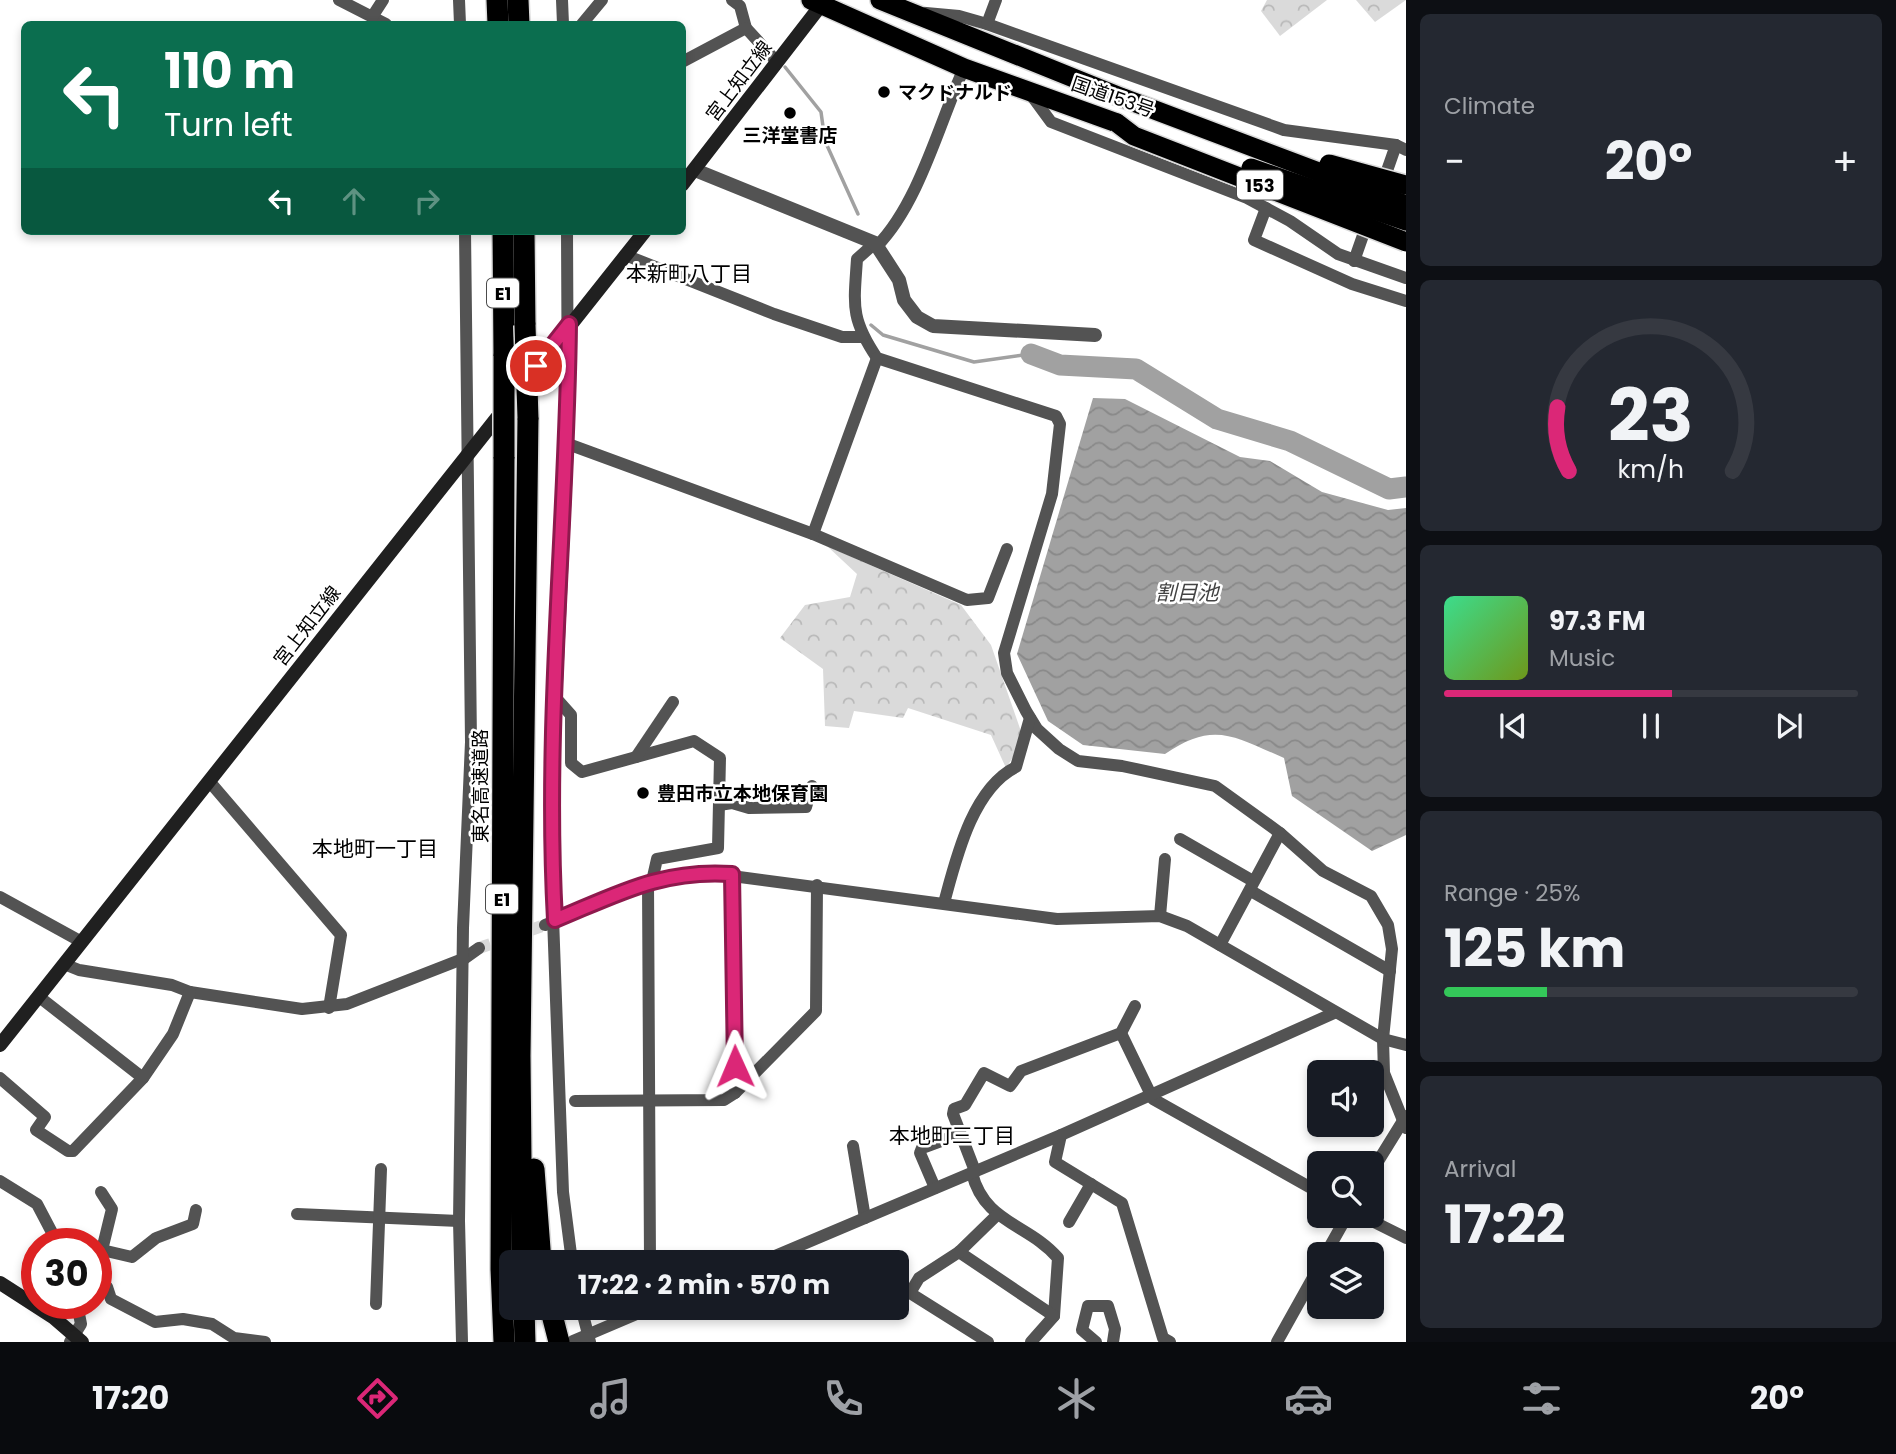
<!DOCTYPE html>
<html lang="en">
<head>
<meta charset="utf-8">
<style>
  body { margin:0; font-family:Poppins,"Noto Sans JP",sans-serif; background:#242831; color:#f1f3f6; height:100vh; display:flex; flex-direction:column; font-size:26px; white-space:nowrap }
  * { box-sizing:border-box; margin:0 }
  p { font-size:23px; color:#9ea1a6 }
  .icon { flex:none; width:38px; height:38px; fill:none; stroke:currentColor; stroke-width:2; stroke-linecap:round; stroke-linejoin:round }
  .map { position:relative; flex:1; overflow:hidden }
  .panel { display:flex; flex-direction:column; gap:14px; padding:14px; background:#0d0f14; width:490px }
  .panel>* { flex:none }
  .guide { position:absolute; left:21px; top:21px; width:665px; height:214px; border-radius:10px; box-shadow:0 4px 10px #0003; background:#0b6e4f; color:#fff; overflow:hidden }
  .tools { position:absolute; left:1307px; top:1060px; display:grid; gap:14px }
  .tools a { display:grid; place-items:center; width:77px; height:77px; border-radius:10px; background:#171b24; box-shadow:0 4px 10px #0003; font-size:35px }
  .speed { position:absolute; left:21px; top:1228px; display:flex; gap:14px; font-size:35px; font-weight:700; text-align:center }
  .speed>* { display:grid; place-content:center; width:91px; height:91px; border-radius:50%; background:#171b24; box-shadow:0 4px 10px #0003; line-height:1 }
  .speed .limit { border:10px solid #d22; background:#fff; color:#111 }
  .pin { position:absolute; display:grid; place-items:center; width:60px; height:60px; color:#fff; margin:-30px; border:4px solid #fff; border-radius:50%; box-shadow:0 2px 7px #0007 }
  .me { position:absolute; width:77px; margin:-38px; rotate:359deg; stroke-linejoin:round; filter:drop-shadow(0 0 5px #0008) }
  .turn { display:flex; align-items:center; gap:24px; height:147px; padding:0 28px; font-size:32px }
  .turn .icon { width:91px; height:91px; stroke-width:2.5 }
  .turn b { display:block; font-size:49px; line-height:60px }
  .lanes { display:flex; align-items:center; height:66px; padding:0 28px; background:#0003; justify-content:center; gap:35px; direction:ltr }
  .lanes .off { opacity:.35 }
  .big { font-size:52px; font-weight:700; line-height:1.1 }
  .panel .widget { flex:1; display:flex; flex-direction:column; justify-content:center; gap:10px; min-width:0; padding:0 24px; border-radius:10px; background:#242831 }
  .panel .dial { align-items:center; gap:0 }
  .dial svg { height:182px; overflow:visible; fill:none; stroke:#363941; stroke-width:7; stroke-linecap:round; text-anchor:middle }
  .dial text { fill:#f1f3f6; stroke:none }
  .song { display:flex; align-items:center; gap:21px }
  .cover { width:84px; height:84px; border-radius:10px; background:linear-gradient(135deg,hsl(150 70% 55%),hsl(80 70% 35%)) }
  .played { height:7px; border-radius:4px; background:linear-gradient(90deg,#db2777 55%,#363941 55%) }
  .keys { display:flex; justify-content:space-around; direction:ltr }
  .heat { display:flex; justify-content:space-between; align-items:center; font-size:38px; direction:ltr }
  .charge { height:10px; border-radius:5px; background:linear-gradient(90deg,#34c759 25%,#363941 0) }
  .trip { position:absolute; left:499px; top:1250px; width:410px; height:70px; border-radius:10px; background:#171b24; box-shadow:0 4px 10px #0003; font-weight:700; line-height:70px; text-align:center }
  .dock { display:flex; height:112px; justify-content:space-around; align-items:center; background:#090b0e; color:#9ea1a6 }
  .dock .icon { width:49px; height:49px }
  .dock .current { color:#db2777 }
  .dock b { font-size:32px; color:#f1f3f6 }
  main { display:flex; flex:1; min-height:0 }
  .map>svg:first-child { display:block }
</style>
</head>
<body>
<main>
<div class="map">
<svg width="1406" height="1342" viewBox="0 0 1406 1342">
  <defs>
    <pattern id="forest-crowns" width="20" height="18" patternUnits="userSpaceOnUse" patternTransform="scale(1.75)"><rect width="20" height="18" fill="#dadada"/><path d="M2 6a3 3 0 1 1 6 0M12 15a3 3 0 1 1 6 0" fill="none" stroke="#b9b9b9"/></pattern>
    <pattern id="water-waves" width="16" height="10" patternUnits="userSpaceOnUse" patternTransform="scale(1.75)"><rect width="16" height="10" fill="#a1a1a1"/><path d="M0 5q4-4 8 0t8 0" fill="none" stroke="#898989"/></pattern>
  </defs>
  <rect width="100%" height="100%" fill="#fff"/>
  <!-- forest -->
  <g fill="url(#forest-crowns)">
    <polygon points="1267,0 1327,0 1280,36 1261,11"/>
    <polygon points="1356,0 1406,0 1375,22"/>
    <polygon points="827,546 961,605 991,645 1024,740 1006,768 991,735 908,708 903,718 854,711 849,728 825,726 823,669 780,638 805,605 850,597 857,574"/>
  </g>
  <!-- water -->
  <path fill="url(#water-waves)" d="M1093,398L1125,399L1240,457L1270,461L1322,492L1388,510L1406,508V835L1372,851L1292,796L1284,758C1235,737 1214,720 1165,754L1083,745L1048,721L1017,654Z"/>
  <g fill="none" stroke-linecap="round" stroke-linejoin="round">
    <!-- stream -->
    <g stroke="#a1a1a1" stroke-width="3.5">
      <polyline points="785,67 821,112 825,141 858,214"/>
      <polyline points="871,325 883,335 974,362 1031,354"/>
    </g>
    <!-- river -->
    <polyline stroke="#a1a1a1" stroke-width="21" points="1031,354 1060,365 1136,369 1217,419 1290,441 1389,489 1406,487"/>
    <!-- minor-tunnel -->
    <polyline stroke="#d9d9d9" stroke-width="12" stroke-dasharray="12 6" stroke-linecap="butt" points="479,948 545,925"/>
    <defs>
      <g id="trunk">
        <polyline points="811,0 964,68 1117,123"/>
        <polyline points="880,0 1123,98"/>
      </g>
      <g id="motorway">
        <polyline points="497,0 498,24"/>
        <polyline points="518,0 519,24"/>
        <polyline points="503,231 504,356"/>
        <polyline points="524,231 525,325"/>
        <polyline points="534,1169 541,1262"/>
        <polyline points="522,1262 520,1056 528,418"/>
        <polyline points="524,1307 525,1342"/>
        <polyline points="550,1307 559,1342"/>
        <polyline points="504,1342 501,1269 504,457"/>
      </g>
    </defs>
    <!-- trunk casing -->
    <use href="#trunk" stroke="#dbdbdb" stroke-width="22"/>
    <!-- motorway casing -->
    <use href="#motorway" stroke="#dbdbdb" stroke-width="24"/>
    <!-- minor -->
    <g stroke="#535353" stroke-width="12">
      <polyline points="339,0 386,24"/>
      <polyline points="459,0 460,24"/>
      <polyline points="562,0 563,24"/>
      <polyline points="732,0 740,6 746,28 777,62"/>
      <polyline points="926,13 959,16 987,24 1284,130 1396,145 1406,150"/>
      <polyline points="372,17 383,0"/>
      <polyline points="582,24 602,0"/>
      <polyline points="987,24 996,0"/>
      <polyline points="682,62 746,28"/>
      <polyline points="1029,92 1051,122 1247,198 1290,221 1338,254 1406,278"/>
      <polyline points="1382,185 1396,145"/>
      <polyline points="1266,208 1254,240 1352,284 1406,301"/>
      <polyline points="567,231 568,444 550,835 563,1192 572,1262"/>
      <path d="M875,243L857,259C854,305 850,318 877,358L1056,416L1060,424L1052,494L1004,653L1007,673L1026,711L1037,729L1059,749L1078,761L1122,766L1215,786L1280,833L1323,871L1371,896L1388,925L1392,949L1383,1039L1384,1073L1406,1128"/>
      <path d="M877,246C919,203 939,124 964,68"/>
      <polyline points="625,255 774,314 842,337 863,337"/>
      <polyline points="1354,261 1368,221"/>
      <polyline points="568,444 813,534 967,600 988,598 1007,549"/>
      <polyline points="813,534 877,358"/>
      <polyline points="555,697 571,715 571,763 582,772 694,741 720,758 718,848 657,859 652,881"/>
      <polyline points="636,757 673,702"/>
      <polyline points="209,781 341,935 329,1008"/>
      <polyline points="719,805 732,803 749,808 806,807 812,786"/>
      <polyline points="1180,839 1253,881"/>
      <polyline points="732,874 735,1093"/>
      <polyline points="648,882 650,1262"/>
      <polyline points="1251,891 1390,971"/>
      <polyline points="0,897 80,941"/>
      <path d="M944,903C956,859 972,789 1016,767L1030,718"/>
      <polyline points="1160,916 1165,859"/>
      <path d="M545,925C596,903 646,877 702,872L1057,919L1160,916L1187,926L1383,1039L1406,1045"/>
      <polyline points="1220,945 1280,833"/>
      <polyline points="64,964 79,970 172,985 190,992 302,1009 347,1004 465,958 479,948"/>
      <polyline points="38,996 143,1078"/>
      <polyline points="1121,1033 1153,1099 1320,1193"/>
      <polyline points="0,1078 45,1117 36,1130 68,1151 73,1151 143,1078 173,1034 190,992"/>
      <polyline points="575,1101 724,1100 735,1093 816,1011 817,885"/>
      <polyline points="1061,1135 1055,1162 1122,1203 1163,1338 1170,1342"/>
      <polyline points="853,1146 865,1218"/>
      <polyline points="975,1171 953,1114 954,1109 965,1105 984,1073 1010,1086 1021,1071 1121,1033 1135,1006"/>
      <polyline points="1372,1171 1406,1116"/>
      <path d="M972,1173C984,1223 1029,1224 1058,1258L1054,1316L1031,1342"/>
      <polyline points="0,1181 37,1204 58,1244"/>
      <polyline points="935,1188 920,1153 922,1148 960,1134"/>
      <polyline points="297,1214 459,1221"/>
      <polyline points="1362,1216 1406,1238"/>
      <polyline points="1069,1222 1091,1184"/>
      <polyline points="102,1250 132,1257 156,1238 193,1224 196,1210"/>
      <polyline points="959,1252 1054,1316"/>
      <polyline points="97,1255 102,1250 112,1209 101,1192"/>
      <polyline points="1325,1255 1347,1216"/>
      <polyline points="761,1262 1061,1135 1334,1013"/>
      <polyline points="96,1280 107,1287 111,1299 155,1322 183,1319 212,1324 234,1338 265,1342"/>
      <polyline points="376,1304 381,1169"/>
      <polyline points="581,1307 590,1342"/>
      <polyline points="573,1341 653,1307"/>
      <polyline points="70,1342 81,1324 77,1304"/>
      <polyline points="462,1342 459,1221 463,928 471,742 465,231"/>
      <polyline points="988,1342 910,1293 919,1278 959,1252 997,1215"/>
      <polyline points="1096,1342 1082,1330 1088,1306 1108,1306 1115,1329 1113,1342"/>
      <polyline points="1277,1342 1320,1265"/>
    </g>
    <!-- tertiary -->
    <polyline stroke="#535353" stroke-width="14" points="695,170 875,243 899,280 904,300 917,317 933,326 1095,335"/>
    <!-- secondary -->
    <g stroke="#202020" stroke-width="14">
      <polyline points="682,185 825,0"/>
      <polyline points="0,1045 645,231"/>
      <polyline points="0,1283 53,1317 82,1342"/>
    </g>
    <!-- trunk -->
    <use href="#trunk" stroke="#000" stroke-width="19"/>
    <!-- motorway -->
    <use href="#motorway" stroke="#000" stroke-width="21"/>
    <defs>
      <g id="trunk-bridge">
        <polyline points="1123,98 1406,205"/>
        <polyline points="1117,123 1134,136 1406,242"/>
        <polyline points="1329,164 1406,185"/>
        <polyline points="1251,168 1406,221"/>
      </g>
      <g id="motorway-bridge">
        <polyline points="525,325 528,418"/>
        <polyline points="504,356 504,457"/>
      </g>
    </defs>
    <!-- trunk-bridge casing -->
    <use href="#trunk-bridge" stroke="#dbdbdb" stroke-width="22" stroke-linecap="butt"/>
    <!-- motorway-bridge casing -->
    <use href="#motorway-bridge" stroke="#dbdbdb" stroke-width="24" stroke-linecap="butt"/>
    <!-- trunk-bridge -->
    <use href="#trunk-bridge" stroke="#000" stroke-width="19"/>
    <!-- motorway-bridge -->
    <use href="#motorway-bridge" stroke="#000" stroke-width="21"/>
  </g>
  <g fill="none" stroke-linecap="round" stroke-linejoin="round">
    <defs>
      <path id="route" d="M536,366L569,324C567,522 544,722 555,920C618,894 662,869 732,874L735,1066"/>
    </defs>
    <!-- route casing -->
    <use href="#route" stroke="#8e194d" stroke-width="18"/>
    <!-- route -->
    <use href="#route" stroke="#db2777" stroke-width="12"/>
  </g>
  <!-- markers -->
  <g fill="#000" stroke="#fff" stroke-width="2.5">
    <circle cx="884" cy="92" r="7"/>
    <circle cx="790" cy="113" r="7"/>
    <circle cx="643" cy="793" r="7"/>
  </g>
  <g text-anchor="middle" dominant-baseline="central" stroke-width="5" stroke-linejoin="round" paint-order="stroke">
    <!-- shield labels -->
    <g fill="#fff" stroke="#4c4c4c" stroke-width="2">
      <rect x="1237" y="170.5" width="46" height="29" rx="5"/>
      <rect x="487" y="278.5" width="32" height="29" rx="5"/>
      <rect x="486" y="884.5" width="32" height="29" rx="5"/>
    </g>
    <g font-size="18" font-weight="bold" fill="#000">
      <text x="1260" y="185">153</text>
      <text x="503" y="293">E1</text>
      <text x="502" y="899">E1</text>
    </g>
    <!-- street labels -->
    <g font-size="19" fill="#000" stroke="#fff">
      <text transform="translate(739 81) rotate(-53)">宮上知立線</text>
      <text transform="translate(1113 97) rotate(19)">国道153号</text>
      <text transform="translate(307 626) rotate(-52)">宮上知立線</text>
      <text transform="translate(480 786) rotate(-90)">東名高速道路</text>
    </g>
    <!-- poi labels -->
    <g font-size="19" font-weight="bold" fill="#000" stroke="#fff" text-anchor="start">
      <text x="898" y="92">マクドナルド</text>
      <text x="790" y="135" text-anchor="middle">三洋堂書店</text>
      <text x="657" y="793">豊田市立本地保育園</text>
    </g>
    <!-- neighbourhood labels -->
    <g font-size="21" fill="#000" stroke="#fff">
      <text x="689" y="273">本新町八丁目</text>
      <text x="375" y="848">本地町一丁目</text>
      <text x="952" y="1135">本地町三丁目</text>
    </g>
    <!-- water labels -->
    <g font-size="21" font-style="italic" fill="#424242" stroke="#fff">
      <text x="1187" y="592">割目池</text>
    </g>
  </g>
</svg>
<div class="tools">
<a><svg class="icon" aria-label="sound" viewBox="0 0 24 24"><path d="M4 9h4l5-4v14l-5-4H4zM17 9q2 3 0 6"/></svg></a>
<a><svg class="icon" aria-label="search" viewBox="0 0 24 24"><circle cx="10" cy="10" r="6"/><path d="M15 15l6 6"/></svg></a>
<a><svg class="icon" aria-label="layers" viewBox="0 0 24 24"><path d="M12 4l9 5-9 5-9-5zM3 14l9 5 9-5"/></svg></a>
</div>
<div class="speed"><div class="limit">30</div></div>
<div class="pin" style="left:536px;top:366px;background:#d93025"><svg class="icon" aria-label="arrive" viewBox="0 0 24 24"><path d="M6 21V4h12l-3 4 3 4H6"/></svg></div>
<svg class="me" style="left:735px;top:1066px" viewBox="-20 -20 40 40"><path d="M0-17L14 15 0 8-14 15z" fill="#db2777" stroke="#fff" stroke-width="4"/></svg>
<div class="trip">17:22 · 2 min · 570 m</div>
<div class="guide">
<div class="turn"><svg class="icon" aria-label="left" viewBox="0 0 24 24"><path d="M17 20v-9H6M10 6l-5 5 5 5"/></svg><div><b>110 m</b>Turn left</div></div>
<div class="lanes"><svg class="icon" aria-label="left" viewBox="0 0 24 24"><path d="M17 20v-9H6M10 6l-5 5 5 5"/></svg><svg class="icon off" aria-label="ahead" viewBox="0 0 24 24"><path d="M12 20V5M6 11l6-6 6 6"/></svg><svg class="icon off" aria-label="right" viewBox="0 0 24 24"><path d="M7 20v-9h11M14 6l5 5-5 5"/></svg></div>
</div>
</div>
<section class="panel">
<div class="widget"><p>Climate</p>
<div class="heat"><a>−</a><b class="big">20°</b><a>+</a></div>
</div>
<div class="widget dial"><svg viewBox="0 0 100 80">
<path d="M14 69A42 42 0 1 1 86 69"/>
<path d="M14 69A42 42 0 0 1 9 41" stroke="#db2777"/>
<text x="50" y="56" font-size="32" font-weight="700">23</text>
<text x="50" y="72" font-size="11">km/h</text>
</svg></div>
<div class="widget">
<div class="song"><i class="cover"></i><div><b>97.3 FM</b><p>Music</p></div></div>
<div class="played"></div>
<div class="keys"><svg class="icon" aria-label="previous" viewBox="0 0 24 24"><path d="M18 5L8 12l10 7zM5 5v14"/></svg><svg class="icon" aria-label="pause" viewBox="0 0 24 24"><path d="M8 5v14M16 5v14"/></svg><svg class="icon" aria-label="next" viewBox="0 0 24 24"><path d="M6 5l10 7-10 7zM19 5v14"/></svg></div>
</div>
<div class="widget"><p>Range · 25%</p><b class="big">125 km</b><div class="charge"></div></div>
<div class="widget"><p>Arrival</p><b class="big">17:22</b></div>
</section>
</main>
<nav class="dock">
<b>17:20</b>
<svg class="icon current" aria-label="directions" viewBox="0 0 24 24"><path d="M12 3l9 9-9 9-9-9zM9 14v-3h6M13 9l2 2-2 2"/></svg>
<svg class="icon" aria-label="music" viewBox="0 0 24 24"><path d="M9 18V5l10-2v13"/><circle cx="6" cy="18" r="3"/><circle cx="16" cy="16" r="3"/></svg>
<svg class="icon" aria-label="phone" viewBox="0 0 24 24"><path d="M5 4h4l2 5-3 2q2 4 5 5l2-3 5 2v4C11 20 4 13 5 4z"/></svg>
<svg class="icon" aria-label="climate" viewBox="0 0 24 24"><path d="M12 3v18M4 7l16 10M4 17L20 7"/></svg>
<svg class="icon" aria-label="car" viewBox="0 0 24 24"><path d="M5 17H2v-5l4-1 3-4h7l3 4 3 1v5h-3M9 17h6M6 11h13"/><circle cx="7" cy="17" r="2"/><circle cx="17" cy="17" r="2"/></svg>
<svg class="icon" aria-label="filters" viewBox="0 0 24 24"><path d="M4 7h16M4 17h16"/><circle cx="9" cy="7" r="2"/><circle cx="15" cy="17" r="2"/></svg>
<b>20°</b>
</nav>
</body>
</html>
